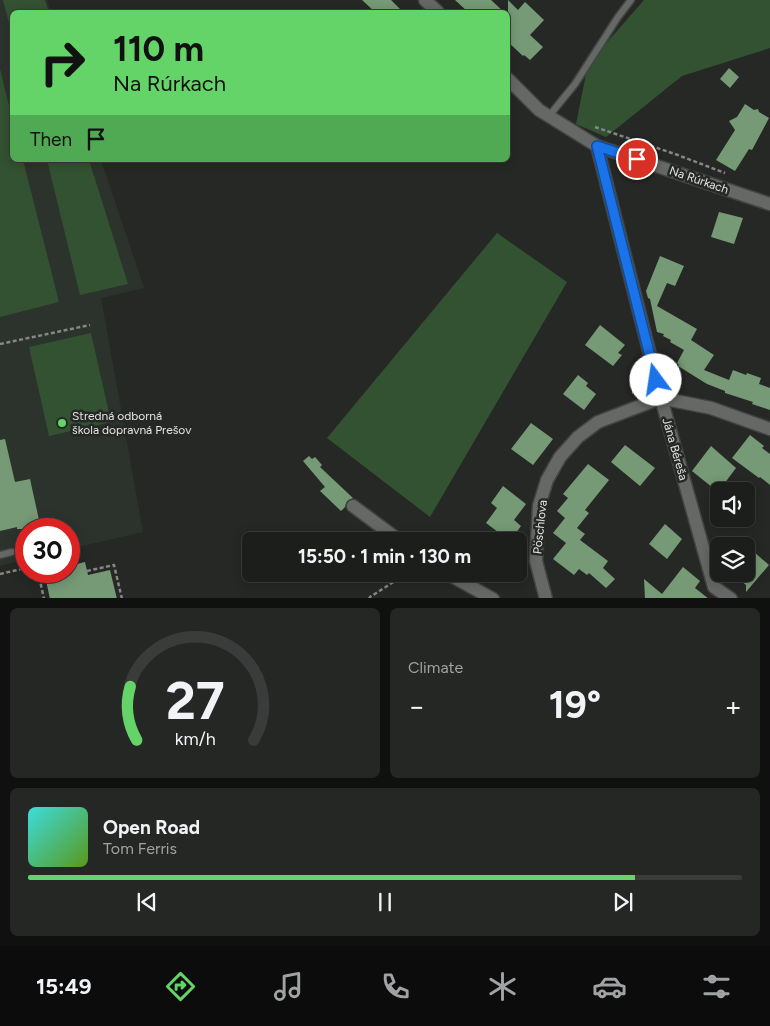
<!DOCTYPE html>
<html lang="en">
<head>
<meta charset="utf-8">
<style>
  body { margin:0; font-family:Figtree,sans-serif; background:#252725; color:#f1f3f6; height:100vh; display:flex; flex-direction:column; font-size:19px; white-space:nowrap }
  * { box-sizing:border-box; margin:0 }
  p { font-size:16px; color:#a0a2a3 }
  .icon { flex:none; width:28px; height:28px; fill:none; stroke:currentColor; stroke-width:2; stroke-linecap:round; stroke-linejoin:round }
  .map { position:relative; height:598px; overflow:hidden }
  .side { display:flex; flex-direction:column; gap:10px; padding:10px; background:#0f100f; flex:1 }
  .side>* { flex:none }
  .hud { position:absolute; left:10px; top:10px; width:500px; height:152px; border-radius:8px; box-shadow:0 2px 12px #0003,0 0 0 1px #3a3c3b; background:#64d468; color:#111; overflow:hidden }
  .controls { position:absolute; left:710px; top:482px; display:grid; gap:10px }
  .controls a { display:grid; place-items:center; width:45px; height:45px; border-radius:8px; background:#1c1e1c; box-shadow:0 2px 12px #0003,0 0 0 1px #3a3c3b; font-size:25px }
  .speed { position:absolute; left:15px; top:518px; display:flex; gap:10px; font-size:25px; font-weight:700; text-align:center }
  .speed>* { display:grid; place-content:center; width:65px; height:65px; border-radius:50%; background:#1c1e1c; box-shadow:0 2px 12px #0003,0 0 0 1px #3a3c3b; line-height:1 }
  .speed .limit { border:8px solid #d22; background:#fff; color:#111 }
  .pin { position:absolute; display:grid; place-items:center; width:42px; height:42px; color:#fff; margin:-21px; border:2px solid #fff; border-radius:50%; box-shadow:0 1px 5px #0007 }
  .me { position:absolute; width:55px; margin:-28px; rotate:346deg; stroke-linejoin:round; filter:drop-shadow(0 0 4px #0008) }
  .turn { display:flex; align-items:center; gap:18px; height:105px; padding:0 20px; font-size:22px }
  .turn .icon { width:65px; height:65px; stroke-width:2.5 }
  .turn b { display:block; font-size:35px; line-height:42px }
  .then { display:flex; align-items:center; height:48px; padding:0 20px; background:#0003; gap:10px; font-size:19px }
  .big { font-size:38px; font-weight:700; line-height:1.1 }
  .side .card { flex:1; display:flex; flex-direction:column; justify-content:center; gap:8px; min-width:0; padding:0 18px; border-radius:8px; background:#252725 }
  .side .dial { align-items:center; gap:0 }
  .dial svg { height:130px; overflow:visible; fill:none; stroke:#3a3c3b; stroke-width:7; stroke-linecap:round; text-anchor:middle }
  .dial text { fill:#f1f3f6; stroke:none }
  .song { display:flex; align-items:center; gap:15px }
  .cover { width:60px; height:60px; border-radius:8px; background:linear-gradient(135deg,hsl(180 70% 55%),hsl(90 70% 35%)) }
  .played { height:5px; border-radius:2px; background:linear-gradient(90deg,#64d468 85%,#3a3c3b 85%) }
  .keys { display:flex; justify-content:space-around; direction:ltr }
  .heat { display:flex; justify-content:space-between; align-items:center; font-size:28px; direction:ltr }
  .side .tiles { flex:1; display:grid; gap:10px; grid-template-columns:1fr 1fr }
  .card:last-child { grid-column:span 2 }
  .trip { position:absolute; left:242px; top:532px; width:285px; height:50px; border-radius:8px; background:#1c1e1c; box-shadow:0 2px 12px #0003,0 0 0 1px #3a3c3b; font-weight:700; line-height:50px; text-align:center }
  .menu { display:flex; height:80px; justify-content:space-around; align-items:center; background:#0b0c0b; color:#a0a2a3 }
  .menu .icon { width:35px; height:35px }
  .menu .current { color:#64d468 }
  .menu b { font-size:22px; color:#f1f3f6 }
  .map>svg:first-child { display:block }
</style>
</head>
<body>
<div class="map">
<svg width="770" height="599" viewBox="0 0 770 599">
  <rect width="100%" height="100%" fill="#262826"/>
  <!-- built -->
  <polygon fill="#2c332c" points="0,0 47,0 51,12 12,12 12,160 101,160 144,288 101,298 143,532 69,549 69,529 26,529 26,559 0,566"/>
  <!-- green -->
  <g fill="#335232">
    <polygon points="3,0 45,0 49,12 12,12 12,35"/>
    <polygon points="644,0 770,0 770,48 682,76 606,137 576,124 588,64"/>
    <polygon points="0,69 12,118 12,160 23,160 59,302 0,317"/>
    <polygon points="47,160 89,160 128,284 80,295"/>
    <polygon points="497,233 567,282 430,517 327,438"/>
    <polygon points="91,333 111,422 49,436 29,347"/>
  </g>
  <!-- building -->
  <g fill="#769a75">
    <polygon points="362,0 391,0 403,12 375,12"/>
    <polygon points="455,0 491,0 504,12 468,12"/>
    <polygon points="508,0 518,10 525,2 544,20 530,35 543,47 530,60 524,55 523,56 508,42"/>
    <polygon points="729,68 739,77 730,88 720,79"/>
    <polygon points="745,104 754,110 758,109 759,112 769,118 752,150 749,149 735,171 716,160 735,130 729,121 737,117"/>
    <polygon points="719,212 743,218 734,244 711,237"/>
    <polygon points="660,256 684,266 675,286 667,283 657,306 697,329 691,340 714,355 704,370 729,380 733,370 746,375 747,373 761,378 759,384 770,388 770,410 752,404 753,402 725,393 725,391 707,384 678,366 679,365 677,363 684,350 670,342 671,340 663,336 664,334 657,332 650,299 648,298 646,291"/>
    <polygon points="600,325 625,345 618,353 622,355 613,366 585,345"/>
    <polygon points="578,375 588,383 586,386 596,394 584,410 563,394"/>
    <polygon points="531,423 553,439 533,465 511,449"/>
    <polygon points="750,435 764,446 762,448 770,454 770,485 760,477 759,478 732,458"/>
    <polygon points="5,439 15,482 30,479 41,529 17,529 17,527 0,531 0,440"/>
    <polygon points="625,445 655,468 640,486 611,462"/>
    <polygon points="711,446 736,468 718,492 692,471"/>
    <polygon points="309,456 312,459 315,457 322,465 320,467 353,498 347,501 345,507 341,511 320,491 325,487 303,461"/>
    <polygon points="588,464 609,480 585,510 589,513 577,528 585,534 580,540 608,561 603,568 615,579 606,588 589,573 587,575 579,569 574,575 553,559 566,543 553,533 565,518 557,511 568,498 563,494"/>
    <polygon points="503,486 526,504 514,520 521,526 510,541 486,523 497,508 491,503"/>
    <polygon points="665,524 682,539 667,559 649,544"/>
    <polygon points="746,545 769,565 746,592 746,585 733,574 746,574"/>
    <polygon points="85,562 88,575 110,570 117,599 50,599 44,571 69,571 69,566"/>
    <polygon points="683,567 700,581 695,588 709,599 645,599 644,579 662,594"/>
  </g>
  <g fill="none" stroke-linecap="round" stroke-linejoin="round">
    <defs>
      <g id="service">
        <polyline points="549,116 575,84 618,17 631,0"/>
        <polyline points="0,555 12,552"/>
      </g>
      <g id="minor">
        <polyline points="425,0 438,12"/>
        <polyline points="508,79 539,110 597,146 770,204"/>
        <polyline points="597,146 661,398 714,587 731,599"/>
        <polyline points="353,506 400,541"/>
        <polyline points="448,574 493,599"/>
        <polyline points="546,599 536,561 539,506 547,480 560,457 578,437 598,422 661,398 711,408 770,429"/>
      </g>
    </defs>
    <!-- service casing -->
    <use href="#service" stroke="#424442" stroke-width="9"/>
    <!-- minor casing -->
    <use href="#minor" stroke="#424442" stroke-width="15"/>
    <!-- path -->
    <g stroke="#858785" stroke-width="2.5" stroke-dasharray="4 2.5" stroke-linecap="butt">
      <polyline points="595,127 675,154 725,173"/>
      <polyline points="0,344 90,325"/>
      <polyline points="670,378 679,387"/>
      <polyline points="632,393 638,390 642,384"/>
      <polyline points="38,571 44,599"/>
      <polyline points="87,571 114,565 122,599"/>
      <polyline points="0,574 26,568"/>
      <polyline points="369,599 370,597 406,574"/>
    </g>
    <!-- service -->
    <use href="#service" stroke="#656865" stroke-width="6"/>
    <!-- minor -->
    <use href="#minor" stroke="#656865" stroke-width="12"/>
  </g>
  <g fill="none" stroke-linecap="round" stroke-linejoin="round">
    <defs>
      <polyline id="route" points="637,159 597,146 656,380"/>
    </defs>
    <!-- route casing -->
    <use href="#route" stroke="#114b97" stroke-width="12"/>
    <!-- route -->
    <use href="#route" stroke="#1a73e8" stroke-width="9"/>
  </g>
  <!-- markers -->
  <circle fill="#64d468" stroke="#262826" stroke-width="2" cx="62" cy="423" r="5"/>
  <g text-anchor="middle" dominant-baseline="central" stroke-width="5" stroke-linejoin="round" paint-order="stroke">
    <!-- street labels -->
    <g font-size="12" fill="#e2e4e2" stroke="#262826">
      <text transform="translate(699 180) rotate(19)">Na Rúrkach</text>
      <text transform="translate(675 449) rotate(74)">Jána Béreša</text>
      <text transform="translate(540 527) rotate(-84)">Pöschlova</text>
    </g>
    <!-- poi labels -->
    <g font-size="12" fill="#e2e4e2" stroke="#262826" text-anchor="start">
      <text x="72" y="416">Stredná odborná<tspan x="72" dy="14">škola dopravná Prešov</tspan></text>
    </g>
  </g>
</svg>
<div class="controls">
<a><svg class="icon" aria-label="sound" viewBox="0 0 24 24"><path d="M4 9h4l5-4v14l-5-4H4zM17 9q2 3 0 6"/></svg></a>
<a><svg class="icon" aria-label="layers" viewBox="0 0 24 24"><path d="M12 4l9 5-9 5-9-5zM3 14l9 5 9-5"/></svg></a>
</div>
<div class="speed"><div class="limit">30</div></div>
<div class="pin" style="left:637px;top:159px;background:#d93025"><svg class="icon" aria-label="arrive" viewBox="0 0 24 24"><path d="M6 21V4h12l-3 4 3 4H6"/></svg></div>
<svg class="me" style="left:656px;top:380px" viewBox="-20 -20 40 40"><circle r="19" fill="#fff"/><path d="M0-13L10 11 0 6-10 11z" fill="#1a73e8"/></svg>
<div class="trip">15:50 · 1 min · 130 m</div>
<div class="hud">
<div class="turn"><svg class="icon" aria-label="right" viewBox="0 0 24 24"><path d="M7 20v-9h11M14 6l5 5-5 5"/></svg><div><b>110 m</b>Na Rúrkach</div></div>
<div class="then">Then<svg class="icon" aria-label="arrive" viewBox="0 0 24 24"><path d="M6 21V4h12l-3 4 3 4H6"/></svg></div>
</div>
</div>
<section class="side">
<div class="tiles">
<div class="card dial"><svg viewBox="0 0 100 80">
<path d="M14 69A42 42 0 1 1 86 69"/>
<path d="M14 69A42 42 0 0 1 10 36" stroke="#64d468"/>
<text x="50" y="56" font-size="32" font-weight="700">27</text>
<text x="50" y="72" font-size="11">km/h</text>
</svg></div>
<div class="card"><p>Climate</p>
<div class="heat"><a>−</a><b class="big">19°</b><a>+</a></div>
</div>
<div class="card">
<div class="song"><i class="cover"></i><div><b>Open Road</b><p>Tom Ferris</p></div></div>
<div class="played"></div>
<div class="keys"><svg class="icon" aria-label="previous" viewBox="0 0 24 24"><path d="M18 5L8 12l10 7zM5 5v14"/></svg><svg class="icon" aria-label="pause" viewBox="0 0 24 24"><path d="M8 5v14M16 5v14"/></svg><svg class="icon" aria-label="next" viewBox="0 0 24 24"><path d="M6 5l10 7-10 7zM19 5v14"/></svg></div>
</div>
</div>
</section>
<nav class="menu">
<b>15:49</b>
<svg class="icon current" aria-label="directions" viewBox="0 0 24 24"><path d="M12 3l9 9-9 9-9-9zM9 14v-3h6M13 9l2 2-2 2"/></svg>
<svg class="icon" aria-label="music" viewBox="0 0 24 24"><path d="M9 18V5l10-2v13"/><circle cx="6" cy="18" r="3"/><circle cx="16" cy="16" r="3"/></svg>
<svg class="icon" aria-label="phone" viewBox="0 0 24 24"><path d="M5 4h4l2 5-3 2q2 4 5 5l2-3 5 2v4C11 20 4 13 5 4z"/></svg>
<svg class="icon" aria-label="climate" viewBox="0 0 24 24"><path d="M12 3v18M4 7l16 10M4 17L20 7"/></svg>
<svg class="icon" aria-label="car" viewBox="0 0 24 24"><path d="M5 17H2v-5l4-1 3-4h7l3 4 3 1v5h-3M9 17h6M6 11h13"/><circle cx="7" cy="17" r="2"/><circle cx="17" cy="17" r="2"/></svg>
<svg class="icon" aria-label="filters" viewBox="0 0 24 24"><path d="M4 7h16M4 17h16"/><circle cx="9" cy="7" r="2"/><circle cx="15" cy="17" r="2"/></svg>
</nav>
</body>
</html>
